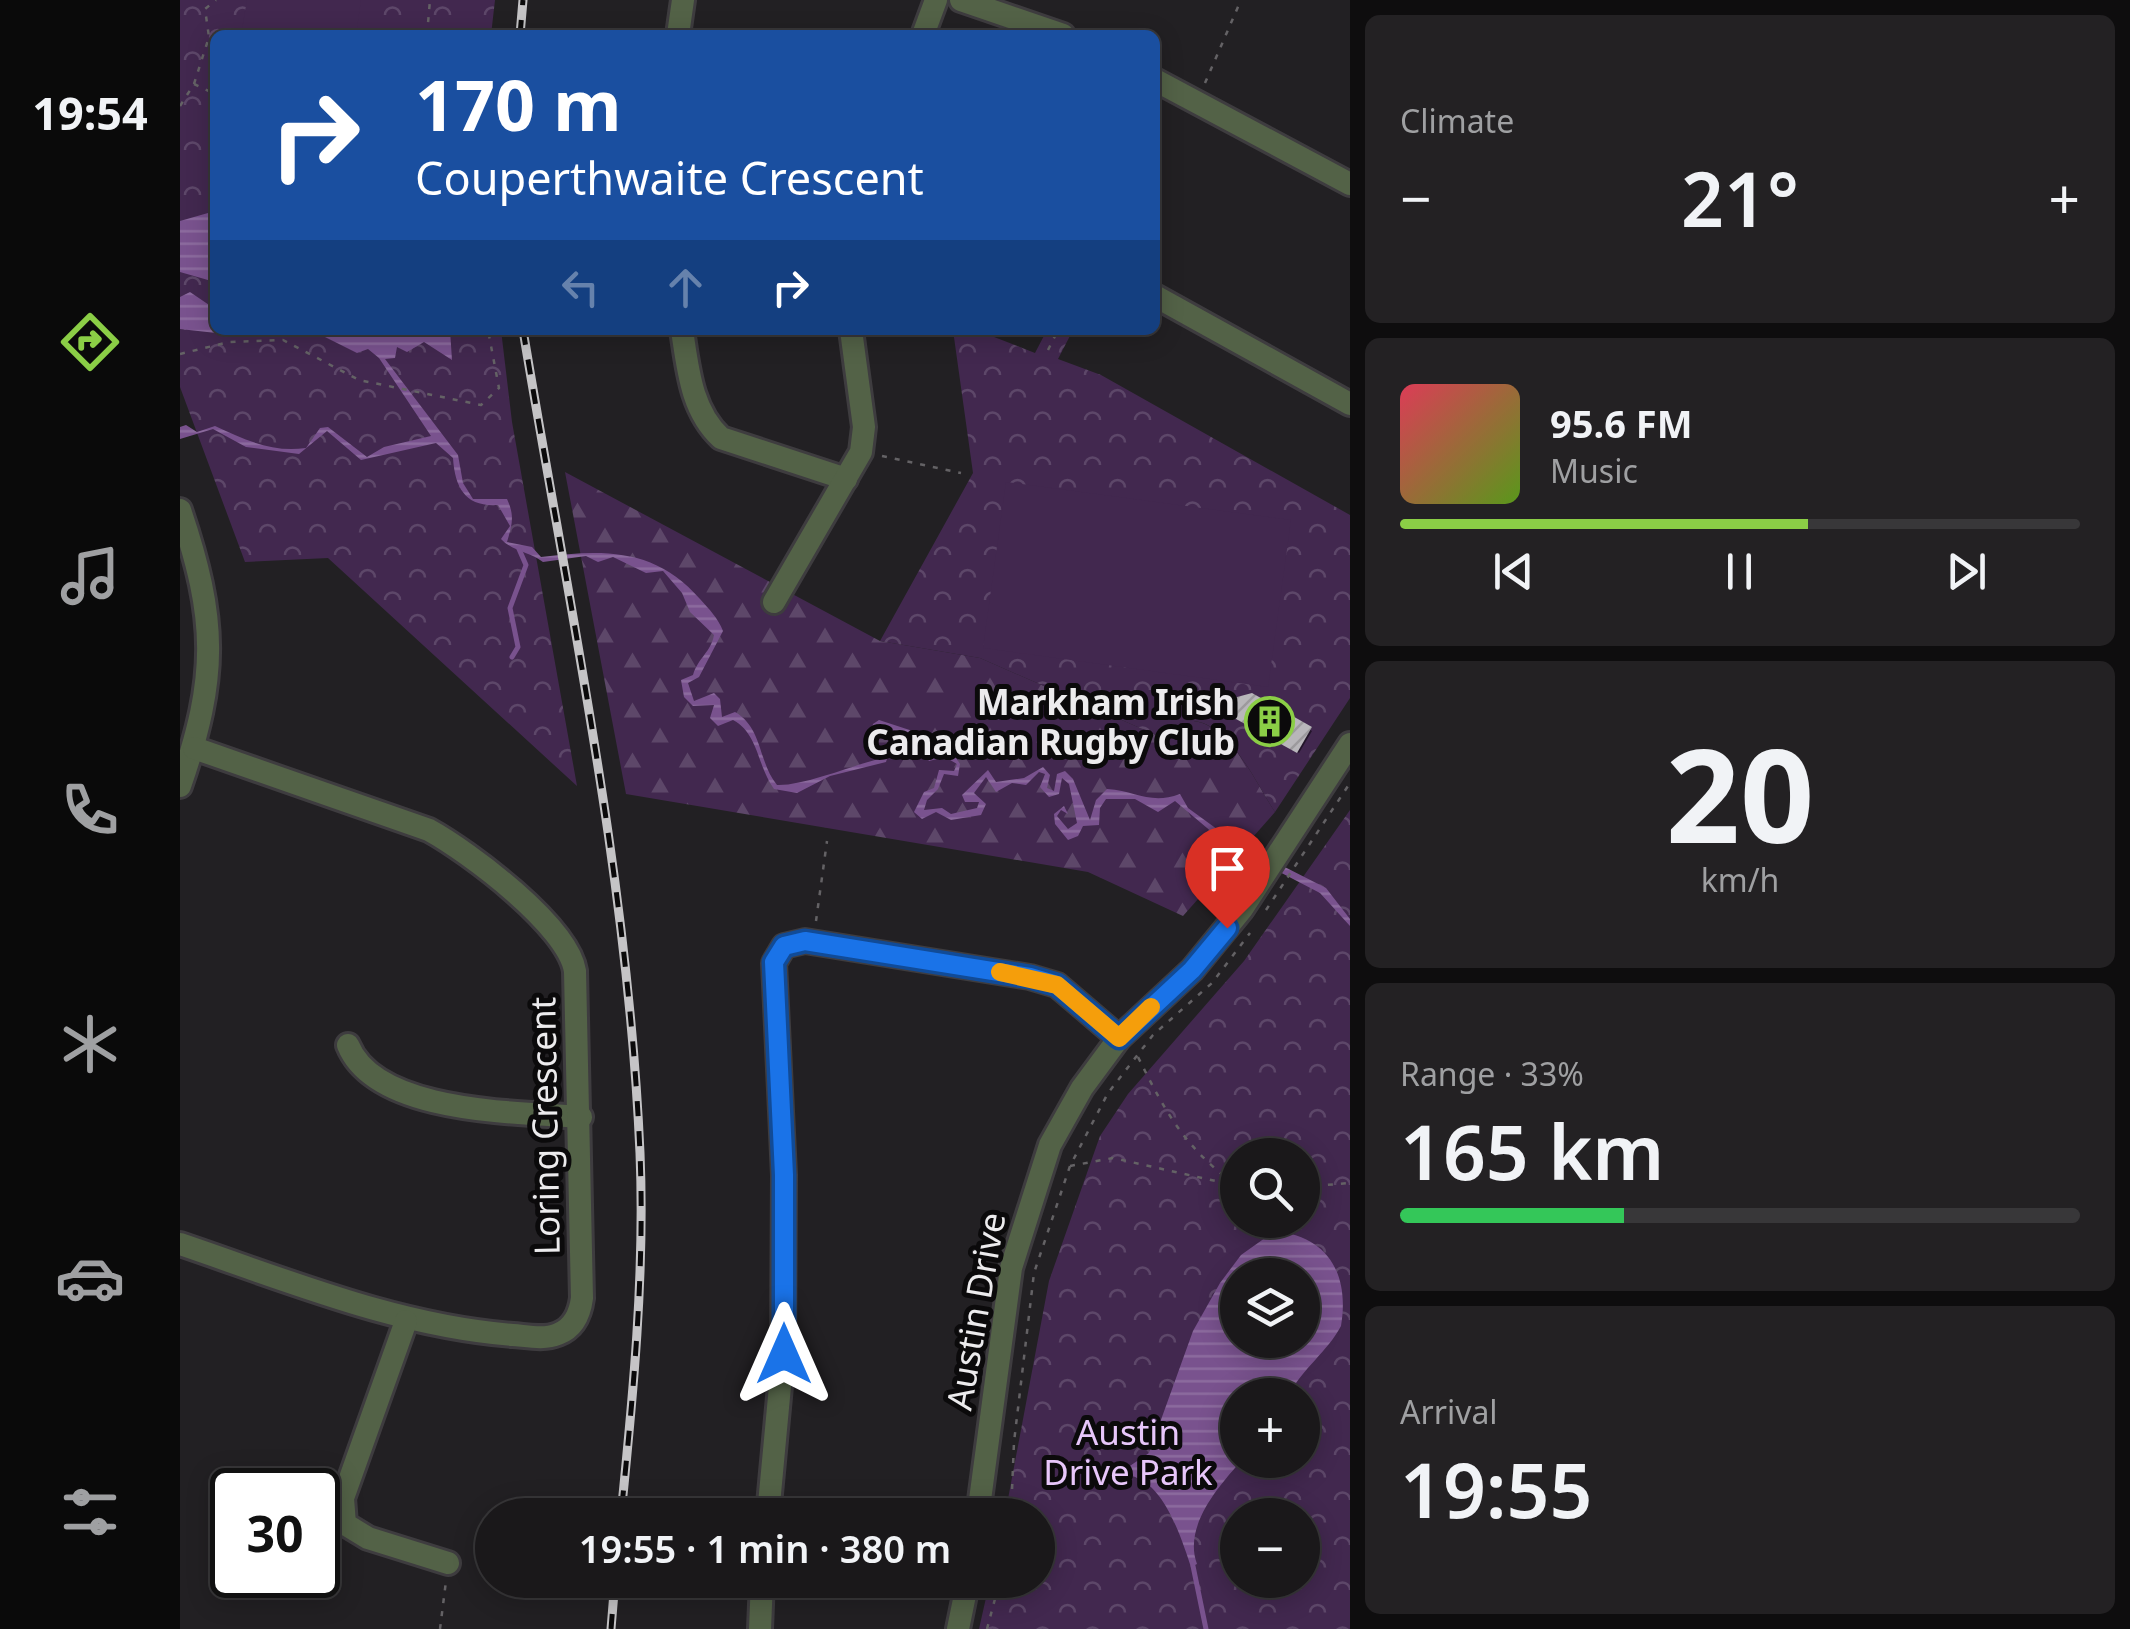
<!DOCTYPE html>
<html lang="en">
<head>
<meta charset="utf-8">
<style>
  body { margin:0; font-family:"Noto Sans",sans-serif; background:#232123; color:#f1f3f6; height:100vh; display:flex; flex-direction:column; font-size:38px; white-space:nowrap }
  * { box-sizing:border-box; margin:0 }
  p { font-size:32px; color:#9fa0a2 }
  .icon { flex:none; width:55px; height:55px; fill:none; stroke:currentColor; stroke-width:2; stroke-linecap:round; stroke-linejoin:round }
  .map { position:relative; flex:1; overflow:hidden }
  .sheet { display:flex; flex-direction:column; gap:15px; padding:15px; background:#0e0d0e; width:780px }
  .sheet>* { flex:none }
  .guide { position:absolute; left:30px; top:30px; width:950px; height:305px; border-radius:15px; box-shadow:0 5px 25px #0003,0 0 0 2px #383739; background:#1a4fa0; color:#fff; overflow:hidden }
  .buttons { position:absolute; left:1040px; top:1138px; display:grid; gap:20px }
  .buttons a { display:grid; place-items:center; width:100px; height:100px; border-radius:50%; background:#1a181a; box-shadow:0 5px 25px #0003,0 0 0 2px #383739; font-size:50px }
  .speed { position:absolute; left:30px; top:1468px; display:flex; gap:20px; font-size:50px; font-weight:700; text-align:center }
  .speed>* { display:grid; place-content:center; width:130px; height:130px; border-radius:50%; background:#1a181a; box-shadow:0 5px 25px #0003,0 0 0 2px #383739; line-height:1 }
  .speed .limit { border:5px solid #111; border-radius:15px; background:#fff; color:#111 }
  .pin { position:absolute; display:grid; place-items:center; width:85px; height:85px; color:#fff; margin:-102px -42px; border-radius:50% 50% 50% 0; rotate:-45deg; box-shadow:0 0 10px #0007 }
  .pin .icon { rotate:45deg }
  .me { position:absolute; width:110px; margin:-55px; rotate:0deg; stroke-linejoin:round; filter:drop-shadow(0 0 8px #0008) }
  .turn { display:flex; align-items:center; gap:35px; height:210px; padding:0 40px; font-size:45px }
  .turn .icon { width:130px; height:130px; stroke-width:2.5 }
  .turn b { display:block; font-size:70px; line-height:85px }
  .lanes { display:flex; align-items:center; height:95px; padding:0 40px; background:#0003; justify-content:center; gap:50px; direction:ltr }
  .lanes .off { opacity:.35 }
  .big { font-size:75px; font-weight:600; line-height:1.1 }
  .sheet .tile { flex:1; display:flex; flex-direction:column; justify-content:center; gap:15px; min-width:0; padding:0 35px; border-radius:15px; background:#232123 }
  .sheet .dial { align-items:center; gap:0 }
  .dial b { font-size:130px; line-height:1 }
  .song { display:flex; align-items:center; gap:30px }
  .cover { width:120px; height:120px; border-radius:15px; background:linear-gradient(135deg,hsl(350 70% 55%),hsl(90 70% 35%)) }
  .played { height:10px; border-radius:5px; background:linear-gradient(90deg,#8bce46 60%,#383739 60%) }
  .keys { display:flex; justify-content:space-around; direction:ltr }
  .heat { display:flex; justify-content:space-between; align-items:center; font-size:55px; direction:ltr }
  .charge { height:15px; border-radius:8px; background:linear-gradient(90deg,#34c759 33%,#383739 0) }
  .trip { position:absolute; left:295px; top:1498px; width:580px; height:100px; border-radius:50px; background:#1a181a; box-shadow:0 5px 25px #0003,0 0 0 2px #383739; font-weight:600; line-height:100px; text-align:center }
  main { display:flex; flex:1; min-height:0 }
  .tab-bar { display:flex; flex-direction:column; width:180px; justify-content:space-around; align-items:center; background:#0a0a0a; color:#9fa0a2 }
  .tab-bar .icon { width:70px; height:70px }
  .tab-bar .selected { color:#8bce46 }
  .tab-bar b { font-size:45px; color:#f1f3f6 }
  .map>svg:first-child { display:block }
</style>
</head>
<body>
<main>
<nav class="tab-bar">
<b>19:54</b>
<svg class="icon selected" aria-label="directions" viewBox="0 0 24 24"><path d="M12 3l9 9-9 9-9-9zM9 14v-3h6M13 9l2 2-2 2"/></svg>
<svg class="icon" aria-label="music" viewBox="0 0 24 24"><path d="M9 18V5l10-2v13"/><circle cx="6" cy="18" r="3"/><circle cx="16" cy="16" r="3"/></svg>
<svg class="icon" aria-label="phone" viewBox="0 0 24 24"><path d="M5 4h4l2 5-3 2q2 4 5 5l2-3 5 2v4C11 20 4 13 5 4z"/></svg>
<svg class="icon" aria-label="climate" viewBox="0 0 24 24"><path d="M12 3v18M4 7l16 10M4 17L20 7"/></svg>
<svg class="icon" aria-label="car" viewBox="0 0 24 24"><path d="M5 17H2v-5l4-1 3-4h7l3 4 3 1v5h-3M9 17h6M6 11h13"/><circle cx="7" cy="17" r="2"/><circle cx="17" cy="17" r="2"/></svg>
<svg class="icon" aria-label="filters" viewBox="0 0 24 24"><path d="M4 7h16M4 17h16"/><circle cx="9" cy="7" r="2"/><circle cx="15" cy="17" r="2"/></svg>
</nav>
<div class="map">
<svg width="1170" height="1629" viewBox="0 0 1170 1629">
  <defs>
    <pattern id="forest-firs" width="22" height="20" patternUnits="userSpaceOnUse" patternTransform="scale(2.5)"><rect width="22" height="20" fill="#42284f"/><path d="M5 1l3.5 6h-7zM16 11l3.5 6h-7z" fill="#5d4769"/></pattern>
    <pattern id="park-crowns" width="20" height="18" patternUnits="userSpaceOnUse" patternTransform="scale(2.5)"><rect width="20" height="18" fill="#42284f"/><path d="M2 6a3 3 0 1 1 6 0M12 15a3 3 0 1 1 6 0" fill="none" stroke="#5d4769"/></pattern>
    <pattern id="water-rules" width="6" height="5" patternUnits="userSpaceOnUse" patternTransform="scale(2.5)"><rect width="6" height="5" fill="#79528e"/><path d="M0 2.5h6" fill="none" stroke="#8c6b9e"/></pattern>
    <pattern id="building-hatch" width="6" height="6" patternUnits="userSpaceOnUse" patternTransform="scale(2.5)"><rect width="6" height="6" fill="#b8b6ba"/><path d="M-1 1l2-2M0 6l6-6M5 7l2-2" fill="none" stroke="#9c9a9d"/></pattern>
  </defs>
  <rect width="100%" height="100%" fill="#222023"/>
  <!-- forest -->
  <path fill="url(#forest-firs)" d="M385,472L700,641L800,658L976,735C984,731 995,723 1004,721C1047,715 1076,784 1095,812L1003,916L908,872L446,794Z"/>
  <!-- park -->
  <g fill="url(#park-crowns)" fill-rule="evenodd">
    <polygon points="0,0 315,0 311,35 35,35 35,330 321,330 332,422 397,786 148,558 65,562 0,387"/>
    <path d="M773,330H796L855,353L867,330H893L878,359L921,375L1170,515V698L1095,812C1076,784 1047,715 1005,721C996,723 984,731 976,735L800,658L700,641L793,473Z"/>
    <path d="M1170,810V1629H799L810,1580H858V1515H825L869,1281L920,1136L948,1094L1064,961ZM1058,1155H1122V1220H1058ZM1058,1275H1122V1340H1058ZM1058,1395H1122V1460H1058ZM1058,1515H1122V1580H1058Z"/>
  </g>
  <!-- pitch -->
  <g fill="#42284f">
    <polygon points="67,0 181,0 176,35 61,35"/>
    <polygon points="826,482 1111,520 1088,687 803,648"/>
  </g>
  <!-- water -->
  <g fill="url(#water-rules)" fill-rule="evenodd">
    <polygon points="35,211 35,282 0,272 0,221"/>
    <polygon points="10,292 35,309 36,333 0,329 0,297"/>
    <path d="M131,330H270L272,360L244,342L227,352L217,347L215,358L205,359L278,455L283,483L293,499H327C335,516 332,525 327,542L352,547L361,557C424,549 476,548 520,599C529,609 538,618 543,631L519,677L508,683L514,701L534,693L540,699L542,717L555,712C583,728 578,762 597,785C623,786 671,766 699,759L700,753L687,745L693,724L699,720L748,736L757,746L751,753L775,756L780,764L778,776L764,774L758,789L747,800L744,810L762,808L771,814L797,808L799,802H785L782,795L808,770L816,782L844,778L863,767L870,775L867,788L874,791L877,774L885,771L893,779L910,820L916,800L927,789C957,791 970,805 1000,794L1008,808L1052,840L1146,888L1170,919V926L1140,893L1046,844L995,801L978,812L955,799H926L920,808L919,825L903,826L898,836L888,840L875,824L874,814L884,806L888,814L881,810L877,816L888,829L897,823L889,784L882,778L879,794L869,797L860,787L865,774L859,772L846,785L832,783L816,792L806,777L794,793L806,804L801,815L771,820L756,812L742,819L734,812L744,792L754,788L759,770L774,771L777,764L765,757L749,761L744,753L747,740L697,725L694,746L708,755L706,762L650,776L617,793L594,789C577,766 579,734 553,720L538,726L530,718L534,705L513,706L504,697L501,680L513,675C518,658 531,652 534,635L510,612L502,593L483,571L466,573L433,557L418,562L406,556L363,562C350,552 332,551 321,539L330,526L318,505C286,507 275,489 273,458L256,443L181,460L147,431L119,454L66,447L33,429L0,439V427L6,425L17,432L35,426C65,440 93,453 126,448L140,428L148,427L187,457L204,447L251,436L199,358L188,349L177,353Z"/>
    <path d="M1095,1231C1146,1236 1170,1272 1161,1326C1148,1351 1122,1369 1109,1395H1058V1460H1062C1039,1486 1003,1526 1017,1564L1011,1567C1002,1540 986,1489 957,1478C950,1474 942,1479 935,1476L969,1453L1013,1331L1040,1283L1061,1255ZM1058,1275H1122V1340H1058Z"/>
  </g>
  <!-- shadow -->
  <polygon fill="#0007" points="1072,696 1132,731 1119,753 1051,716"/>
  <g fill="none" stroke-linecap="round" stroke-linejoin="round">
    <!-- stream -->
    <g stroke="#79528e" stroke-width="5">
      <polyline points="332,657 338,647 330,608 346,565 339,549"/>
      <polyline points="1013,1566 1026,1629"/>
    </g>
  </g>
  <!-- building -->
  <polygon fill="url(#building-hatch)" points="1072,693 1132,727 1117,753 1047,714 1057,697"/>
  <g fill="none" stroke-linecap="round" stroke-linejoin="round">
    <defs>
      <g id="minor">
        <polyline points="781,0 883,35"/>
        <polyline points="498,35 503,0"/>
        <polyline points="743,35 756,0"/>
        <polyline points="975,80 1170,184"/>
        <polyline points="975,296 1170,404"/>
        <path d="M502,330C508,369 511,410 541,438L666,479"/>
        <path d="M0,510C37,620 38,676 0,786"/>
        <polyline points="594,602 681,452 684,427 671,330"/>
        <path d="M168,1045C196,1114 338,1112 401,1117"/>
        <path d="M0,1244C109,1281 217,1326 333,1335C347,1336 364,1340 378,1334C394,1328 400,1313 402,1298L395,971C388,926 289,852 249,830L14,748"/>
        <polyline points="226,1321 163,1498 165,1524 188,1538 268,1563"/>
        <polyline points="588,1515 603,1354 604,1175 594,963 604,946 625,941 850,977 877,985 939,1038"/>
        <polyline points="798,1515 831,1268 870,1145 902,1088 939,1038 1012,970 1062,909 1170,744"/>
        <polyline points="580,1629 582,1580"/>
        <polyline points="778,1629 788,1580"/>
      </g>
    </defs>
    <!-- minor casing -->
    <use href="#minor" stroke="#3e3c3f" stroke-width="28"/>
    <!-- path -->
    <g stroke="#646265" stroke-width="2.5" stroke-dasharray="5 8" stroke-linecap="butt">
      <polyline points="247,35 250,0"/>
      <polyline points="1025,83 1061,0"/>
      <polyline points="14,84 29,37 25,9 36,0"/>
      <polyline points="0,106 14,84 35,94"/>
      <polyline points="868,350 878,330"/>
      <polyline points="0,354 49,342 103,340 179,380 301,405 319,388 308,330"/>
      <polyline points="702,456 781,473"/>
      <polyline points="1086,910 1170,783"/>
      <polyline points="636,921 647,841"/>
      <path d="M958,1057C986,1113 1003,1145 1054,1184"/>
      <polyline points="890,1166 933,1158 1058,1186"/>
      <polyline points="1122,1187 1170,1183"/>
      <polyline points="831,1515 834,1442 854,1273 890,1166 928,1093 973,1035 1032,983 1070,933"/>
      <polyline points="260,1629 266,1581"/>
      <polyline points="807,1629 820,1580"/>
    </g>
    <!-- minor -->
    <use href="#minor" stroke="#536247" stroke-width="22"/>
    <defs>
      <g id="rail">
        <polyline points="340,35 343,0"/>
        <path d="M343,330C388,602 448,877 460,1153C465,1273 453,1396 441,1515"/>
        <polyline points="431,1629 435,1580"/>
      </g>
    </defs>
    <!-- rail casing -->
    <use href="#rail" stroke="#c5c4c6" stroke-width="9"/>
    <!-- rail -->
    <use href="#rail" stroke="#0b0a0b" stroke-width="5" stroke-dasharray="15" stroke-linecap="butt"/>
  </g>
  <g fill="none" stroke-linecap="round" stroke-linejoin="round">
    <defs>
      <polyline id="route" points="604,1354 604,1175 594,962 604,946 625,941 850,977 877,985 939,1038 1012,970 1047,928"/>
    </defs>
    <!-- route casing -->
    <use href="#route" stroke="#114b97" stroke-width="25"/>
    <!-- route -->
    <use href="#route" stroke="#1a73e8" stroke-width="18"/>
    <!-- slow -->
    <polyline stroke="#f59e0b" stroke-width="18" points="820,972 877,985 939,1038 971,1007"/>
  </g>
  <!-- icons -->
  <defs>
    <symbol id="building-ring" viewBox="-11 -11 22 22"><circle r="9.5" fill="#0b0a0b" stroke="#8bce46" stroke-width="1.5"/><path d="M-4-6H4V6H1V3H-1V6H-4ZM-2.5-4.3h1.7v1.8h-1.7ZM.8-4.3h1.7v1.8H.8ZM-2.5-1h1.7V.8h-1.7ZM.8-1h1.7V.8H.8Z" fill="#8bce46"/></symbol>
  </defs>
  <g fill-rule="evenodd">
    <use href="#building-ring" x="1062" y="694" width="55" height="55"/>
  </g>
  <g text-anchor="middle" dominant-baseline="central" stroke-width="10" stroke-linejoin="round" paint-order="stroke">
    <!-- poi labels -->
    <g font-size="35" font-weight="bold" fill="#ecebed" stroke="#0b0a0b" text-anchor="end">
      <text x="1055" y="701">Markham Irish<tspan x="1055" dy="40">Canadian Rugby Club</tspan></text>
    </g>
    <!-- street labels -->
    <g font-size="35" fill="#ecebed" stroke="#0b0a0b">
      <text transform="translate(364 1126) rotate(-91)">Loring Crescent</text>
      <text transform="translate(795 1311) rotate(-80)">Austin Drive</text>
    </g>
    <!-- park labels -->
    <g font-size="35" fill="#e7c6fa" stroke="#0b0a0b">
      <text x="948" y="1431">Austin<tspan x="948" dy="40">Drive Park</tspan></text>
    </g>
  </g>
</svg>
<div class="buttons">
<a><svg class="icon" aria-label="search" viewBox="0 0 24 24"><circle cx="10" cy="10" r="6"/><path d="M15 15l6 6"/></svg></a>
<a><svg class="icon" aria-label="layers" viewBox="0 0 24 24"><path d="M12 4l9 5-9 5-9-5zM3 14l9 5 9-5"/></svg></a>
<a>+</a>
<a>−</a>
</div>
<div class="speed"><div class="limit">30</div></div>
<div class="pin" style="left:1047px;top:928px;background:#d93025"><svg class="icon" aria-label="arrive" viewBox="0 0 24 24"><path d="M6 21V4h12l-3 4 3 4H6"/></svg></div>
<svg class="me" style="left:604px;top:1354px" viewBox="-20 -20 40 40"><path d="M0-17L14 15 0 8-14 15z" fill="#1a73e8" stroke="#fff" stroke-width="4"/></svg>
<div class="trip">19:55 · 1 min · 380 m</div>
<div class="guide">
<div class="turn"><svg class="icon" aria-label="right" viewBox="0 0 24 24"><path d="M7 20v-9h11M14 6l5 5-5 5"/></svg><div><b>170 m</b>Couperthwaite Crescent</div></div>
<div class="lanes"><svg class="icon off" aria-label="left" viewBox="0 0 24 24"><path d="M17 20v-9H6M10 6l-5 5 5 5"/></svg><svg class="icon off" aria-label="ahead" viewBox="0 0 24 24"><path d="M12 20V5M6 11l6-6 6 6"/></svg><svg class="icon" aria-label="right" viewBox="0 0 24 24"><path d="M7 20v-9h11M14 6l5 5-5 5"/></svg></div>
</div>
</div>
<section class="sheet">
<div class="tile"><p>Climate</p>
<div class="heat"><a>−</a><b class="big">21°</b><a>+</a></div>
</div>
<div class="tile">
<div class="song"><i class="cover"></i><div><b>95.6 FM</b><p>Music</p></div></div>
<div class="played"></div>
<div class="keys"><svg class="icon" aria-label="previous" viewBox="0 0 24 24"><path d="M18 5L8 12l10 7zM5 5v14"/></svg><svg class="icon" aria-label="pause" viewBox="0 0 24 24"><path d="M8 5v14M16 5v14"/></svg><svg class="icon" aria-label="next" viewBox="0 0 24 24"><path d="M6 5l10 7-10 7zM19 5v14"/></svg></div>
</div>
<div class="tile dial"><b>20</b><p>km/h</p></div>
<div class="tile"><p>Range · 33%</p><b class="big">165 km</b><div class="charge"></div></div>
<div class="tile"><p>Arrival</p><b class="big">19:55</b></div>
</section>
</main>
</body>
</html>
